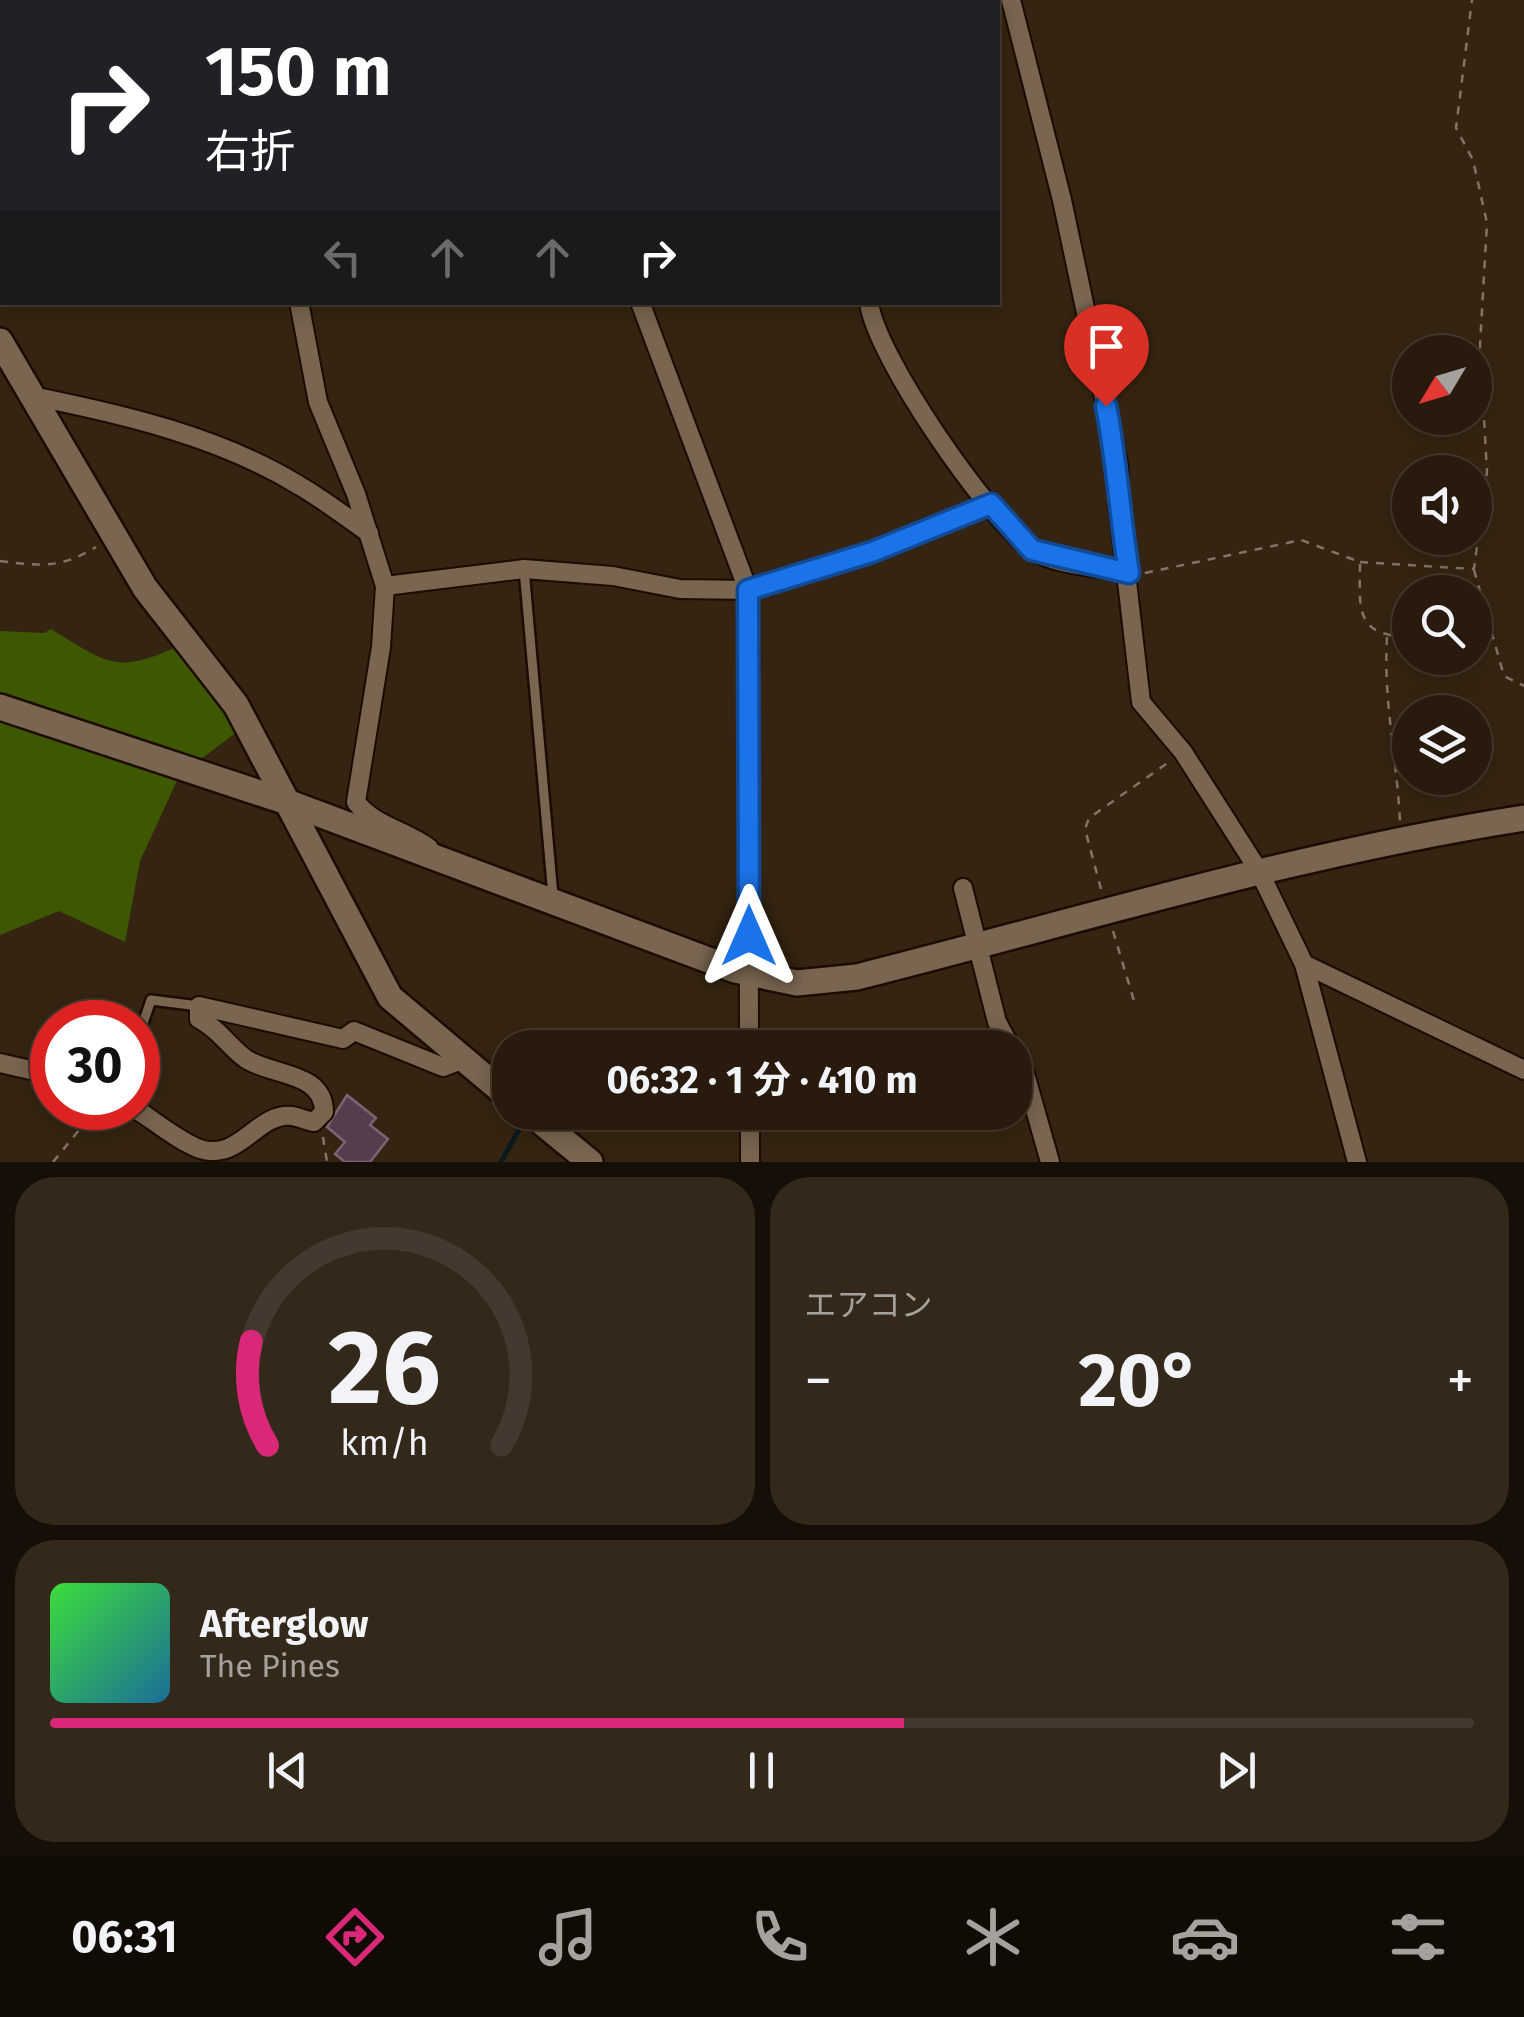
<!DOCTYPE html>
<html lang="ja">
<head>
<meta charset="utf-8">
<style>
  body { margin:0; font-family:"Fira Sans","Noto Sans JP",sans-serif; background:#34281b; color:#f1f3f6; height:100vh; display:flex; flex-direction:column; font-size:38px; white-space:nowrap }
  * { box-sizing:border-box; margin:0 }
  p { font-size:32px; color:#a5a19d }
  .icon { flex:none; width:55px; height:55px; fill:none; stroke:currentColor; stroke-width:2; stroke-linecap:round; stroke-linejoin:round }
  .map { position:relative; height:1162px; overflow:hidden }
  .drawer { display:flex; flex-direction:column; gap:15px; padding:15px; background:#160f07; flex:1 }
  .drawer>* { flex:none }
  .top-card { position:absolute; left:0px; top:0px; width:1000px; height:305px; box-shadow:0 5px 25px #0003,0 0 0 2px #44392e; background:#202124; color:#fff; overflow:hidden }
  .needle { width:65px; rotate:232deg }
  .buttons { position:absolute; left:1392px; top:335px; display:grid; gap:20px }
  .buttons a { display:grid; place-items:center; width:100px; height:100px; border-radius:50%; background:#281b0d; box-shadow:0 5px 25px #0003,0 0 0 2px #44392e; font-size:50px }
  .speed { position:absolute; left:30px; top:1000px; display:flex; gap:20px; font-size:50px; font-weight:700; text-align:center }
  .speed>* { display:grid; place-content:center; width:130px; height:130px; border-radius:50%; background:#281b0d; box-shadow:0 5px 25px #0003,0 0 0 2px #44392e; line-height:1 }
  .speed .limit { border:15px solid #d22; background:#fff; color:#111 }
  .pin { position:absolute; display:grid; place-items:center; width:85px; height:85px; color:#fff; margin:-102px -42px; border-radius:50% 50% 50% 0; rotate:-45deg; box-shadow:0 0 10px #0007 }
  .pin .icon { rotate:45deg }
  .me { position:absolute; width:110px; margin:-55px; rotate:0deg; stroke-linejoin:round; filter:drop-shadow(0 0 8px #0008) }
  .turn { display:flex; align-items:center; gap:35px; height:210px; padding:0 40px; font-size:45px }
  .turn .icon { width:130px; height:130px; stroke-width:2.5 }
  .turn b { display:block; font-size:70px; line-height:85px }
  .lanes { display:flex; align-items:center; height:95px; padding:0 40px; background:#0003; justify-content:center; gap:50px; direction:ltr }
  .lanes .off { opacity:.35 }
  .big { font-size:75px; font-weight:700; line-height:1.1 }
  .drawer .card { flex:1; display:flex; flex-direction:column; justify-content:center; gap:15px; min-width:0; padding:0 35px; border-radius:40px; background:#34281b }
  .drawer .dial { align-items:center; gap:0 }
  .dial svg { height:260px; overflow:visible; fill:none; stroke:#44392e; stroke-width:7; stroke-linecap:round; text-anchor:middle }
  .dial text { fill:#f1f3f6; stroke:none }
  .song { display:flex; align-items:center; gap:30px }
  .cover { width:120px; height:120px; border-radius:15px; background:linear-gradient(135deg,hsl(120 70% 55%),hsl(200 70% 35%)) }
  .played { height:10px; border-radius:5px; background:linear-gradient(90deg,#db2777 60%,#44392e 60%) }
  .keys { display:flex; justify-content:space-around; direction:ltr }
  .heat { display:flex; justify-content:space-between; align-items:center; font-size:55px; direction:ltr }
  .drawer .tiles { flex:1; display:grid; gap:15px; grid-template-columns:1fr 1fr }
  .card:last-child { grid-column:span 2 }
  .trip { position:absolute; left:492px; top:1030px; width:540px; height:100px; border-radius:40px; background:#281b0d; box-shadow:0 5px 25px #0003,0 0 0 2px #44392e; font-weight:700; line-height:100px; text-align:center }
  .menu { display:flex; height:160px; justify-content:space-around; align-items:center; background:#100b05; color:#a5a19d }
  .menu .icon { width:70px; height:70px }
  .menu .selected { color:#db2777 }
  .menu b { font-size:45px; color:#f1f3f6 }
  .map>svg:first-child { display:block }
</style>
</head>
<body>
<div class="map">
<svg width="1524" height="1162" viewBox="0 0 1524 1162">
  <rect width="100%" height="100%" fill="#352411"/>
  <!-- forest -->
  <g fill="#3d5800">
    <path d="M51,629C105,661 114,676 176,647L237,732L201,759L185,760L0,700V631L44,633Z"/>
    <polygon points="0,717 181,772 140,861 125,942 59,911 0,935"/>
  </g>
  <g fill="none" stroke-linecap="round" stroke-linejoin="round">
    <!-- stream -->
    <polyline stroke="#0b1a1d" stroke-width="5" points="501,1162 522,1124"/>
  </g>
  <!-- building -->
  <polygon fill="#553d4d" stroke="#7d6374" stroke-width="2.5" points="347,1095 376,1118 370,1125 388,1139 370,1162 345,1162 335,1154 345,1142 327,1127"/>
  <g fill="none" stroke-linecap="round" stroke-linejoin="round">
    <defs>
      <g id="lane">
        <polyline points="524,569 553,896"/>
        <polyline points="138,1038 151,1000 199,1006"/>
      </g>
      <g id="street">
        <polyline points="257,0 260,2"/>
        <polyline points="518,0 519,2"/>
        <polyline points="1011,0 1062,200 1119,468 1118,504 1141,702 1183,752 1259,871 1304,964 1357,1162"/>
        <path d="M299,302L318,402L356,494L385,586L381,647L356,802C374,826 405,830 429,848"/>
        <polyline points="640,302 748,590 749,1048"/>
        <path d="M869,302C875,356 988,518 1032,550C1056,566 1101,567 1129,573"/>
        <path d="M32,396C122,414 221,437 300,486C324,500 346,517 369,533"/>
        <polyline points="385,586 524,569 613,576 680,589 748,590 872,552 991,504"/>
        <polyline points="963,888 997,1022 1011,1048"/>
        <polyline points="1304,964 1524,1070"/>
        <polyline points="1015,1055 1025,1074 1050,1162"/>
        <polyline points="0,1063 52,1075"/>
        <path d="M134,1108C155,1121 178,1141 200,1149C240,1162 257,1112 292,1116C299,1117 307,1121 314,1122L324,1112C324,1071 271,1076 246,1059C228,1046 219,1029 199,1019V1006L343,1039L354,1031L443,1067L461,1060"/>
        <polyline points="750,1112 750,1162"/>
      </g>
      <g id="secondary">
        <polyline points="0,341 145,588 236,705 390,997 510,1098"/>
        <path d="M0,707L287,802L735,970L797,983L857,977C1079,921 1298,853 1524,818"/>
        <polyline points="529,1112 590,1162"/>
      </g>
    </defs>
    <!-- lane casing -->
    <use href="#lane" stroke="#1c0c00" stroke-width="14"/>
    <!-- street casing -->
    <use href="#street" stroke="#1c0c00" stroke-width="22"/>
    <!-- secondary casing -->
    <use href="#secondary" stroke="#1c0c00" stroke-width="30"/>
    <!-- path -->
    <g stroke="#837465" stroke-width="2.5" stroke-dasharray="8 8" stroke-linecap="butt">
      <path d="M0,561C41,566 60,569 96,547"/>
      <polyline points="1360,562 1474,569 1487,472 1480,345 1487,223 1473,160 1456,128 1472,0"/>
      <polyline points="1474,570 1504,676 1524,686"/>
      <path d="M1145,573L1301,540L1360,562C1360,607 1353,636 1410,637"/>
      <path d="M1387,637C1383,700 1397,758 1400,822"/>
      <polyline points="1475,637 1491,637"/>
      <polyline points="1101,889 1085,829 1089,818 1169,762"/>
      <polyline points="1113,931 1134,1001"/>
      <polyline points="323,1137 327,1162"/>
      <polyline points="53,1162 97,1108"/>
    </g>
    <!-- lane -->
    <use href="#lane" stroke="#796550" stroke-width="9"/>
    <!-- street -->
    <use href="#street" stroke="#796550" stroke-width="18"/>
    <!-- secondary -->
    <use href="#secondary" stroke="#796550" stroke-width="25"/>
  </g>
  <g fill="none" stroke-linecap="round" stroke-linejoin="round">
    <defs>
      <path id="route" d="M749,936L748,590L872,552L991,504L1032,550L1129,573C1120,517 1117,462 1106,406"/>
    </defs>
    <!-- route casing -->
    <use href="#route" stroke="#114b97" stroke-width="25"/>
    <!-- route -->
    <use href="#route" stroke="#1a73e8" stroke-width="18"/>
  </g>
</svg>
<div class="buttons">
<a><svg class="needle" viewBox="-14 -14 28 28"><path d="M0-13l5 13h-10z" fill="#e53935"/><path d="M0 13l5-13h-10z" fill="#a5a19d"/></svg></a>
<a><svg class="icon" aria-label="sound" viewBox="0 0 24 24"><path d="M4 9h4l5-4v14l-5-4H4zM17 9q2 3 0 6"/></svg></a>
<a><svg class="icon" aria-label="search" viewBox="0 0 24 24"><circle cx="10" cy="10" r="6"/><path d="M15 15l6 6"/></svg></a>
<a><svg class="icon" aria-label="layers" viewBox="0 0 24 24"><path d="M12 4l9 5-9 5-9-5zM3 14l9 5 9-5"/></svg></a>
</div>
<div class="speed"><div class="limit">30</div></div>
<div class="pin" style="left:1106px;top:406px;background:#d93025"><svg class="icon" aria-label="arrive" viewBox="0 0 24 24"><path d="M6 21V4h12l-3 4 3 4H6"/></svg></div>
<svg class="me" style="left:749px;top:936px" viewBox="-20 -20 40 40"><path d="M0-17L14 15 0 8-14 15z" fill="#1a73e8" stroke="#fff" stroke-width="4"/></svg>
<div class="trip">06:32 · 1 分 · 410 m</div>
<div class="top-card">
<div class="turn"><svg class="icon" aria-label="right" viewBox="0 0 24 24"><path d="M7 20v-9h11M14 6l5 5-5 5"/></svg><div><b>150 m</b>右折</div></div>
<div class="lanes"><svg class="icon off" aria-label="left" viewBox="0 0 24 24"><path d="M17 20v-9H6M10 6l-5 5 5 5"/></svg><svg class="icon off" aria-label="ahead" viewBox="0 0 24 24"><path d="M12 20V5M6 11l6-6 6 6"/></svg><svg class="icon off" aria-label="ahead" viewBox="0 0 24 24"><path d="M12 20V5M6 11l6-6 6 6"/></svg><svg class="icon" aria-label="right" viewBox="0 0 24 24"><path d="M7 20v-9h11M14 6l5 5-5 5"/></svg></div>
</div>
</div>
<section class="drawer">
<div class="tiles">
<div class="card dial"><svg viewBox="0 0 100 80">
<path d="M14 69A42 42 0 1 1 86 69"/>
<path d="M14 69A42 42 0 0 1 9 37" stroke="#db2777"/>
<text x="50" y="56" font-size="32" font-weight="700">26</text>
<text x="50" y="72" font-size="11">km/h</text>
</svg></div>
<div class="card"><p>エアコン</p>
<div class="heat"><a>−</a><b class="big">20°</b><a>+</a></div>
</div>
<div class="card">
<div class="song"><i class="cover"></i><div><b>Afterglow</b><p>The Pines</p></div></div>
<div class="played"></div>
<div class="keys"><svg class="icon" aria-label="previous" viewBox="0 0 24 24"><path d="M18 5L8 12l10 7zM5 5v14"/></svg><svg class="icon" aria-label="pause" viewBox="0 0 24 24"><path d="M8 5v14M16 5v14"/></svg><svg class="icon" aria-label="next" viewBox="0 0 24 24"><path d="M6 5l10 7-10 7zM19 5v14"/></svg></div>
</div>
</div>
</section>
<nav class="menu">
<b>06:31</b>
<svg class="icon selected" aria-label="directions" viewBox="0 0 24 24"><path d="M12 3l9 9-9 9-9-9zM9 14v-3h6M13 9l2 2-2 2"/></svg>
<svg class="icon" aria-label="music" viewBox="0 0 24 24"><path d="M9 18V5l10-2v13"/><circle cx="6" cy="18" r="3"/><circle cx="16" cy="16" r="3"/></svg>
<svg class="icon" aria-label="phone" viewBox="0 0 24 24"><path d="M5 4h4l2 5-3 2q2 4 5 5l2-3 5 2v4C11 20 4 13 5 4z"/></svg>
<svg class="icon" aria-label="climate" viewBox="0 0 24 24"><path d="M12 3v18M4 7l16 10M4 17L20 7"/></svg>
<svg class="icon" aria-label="car" viewBox="0 0 24 24"><path d="M5 17H2v-5l4-1 3-4h7l3 4 3 1v5h-3M9 17h6M6 11h13"/><circle cx="7" cy="17" r="2"/><circle cx="17" cy="17" r="2"/></svg>
<svg class="icon" aria-label="filters" viewBox="0 0 24 24"><path d="M4 7h16M4 17h16"/><circle cx="9" cy="7" r="2"/><circle cx="15" cy="17" r="2"/></svg>
</nav>
</body>
</html>
